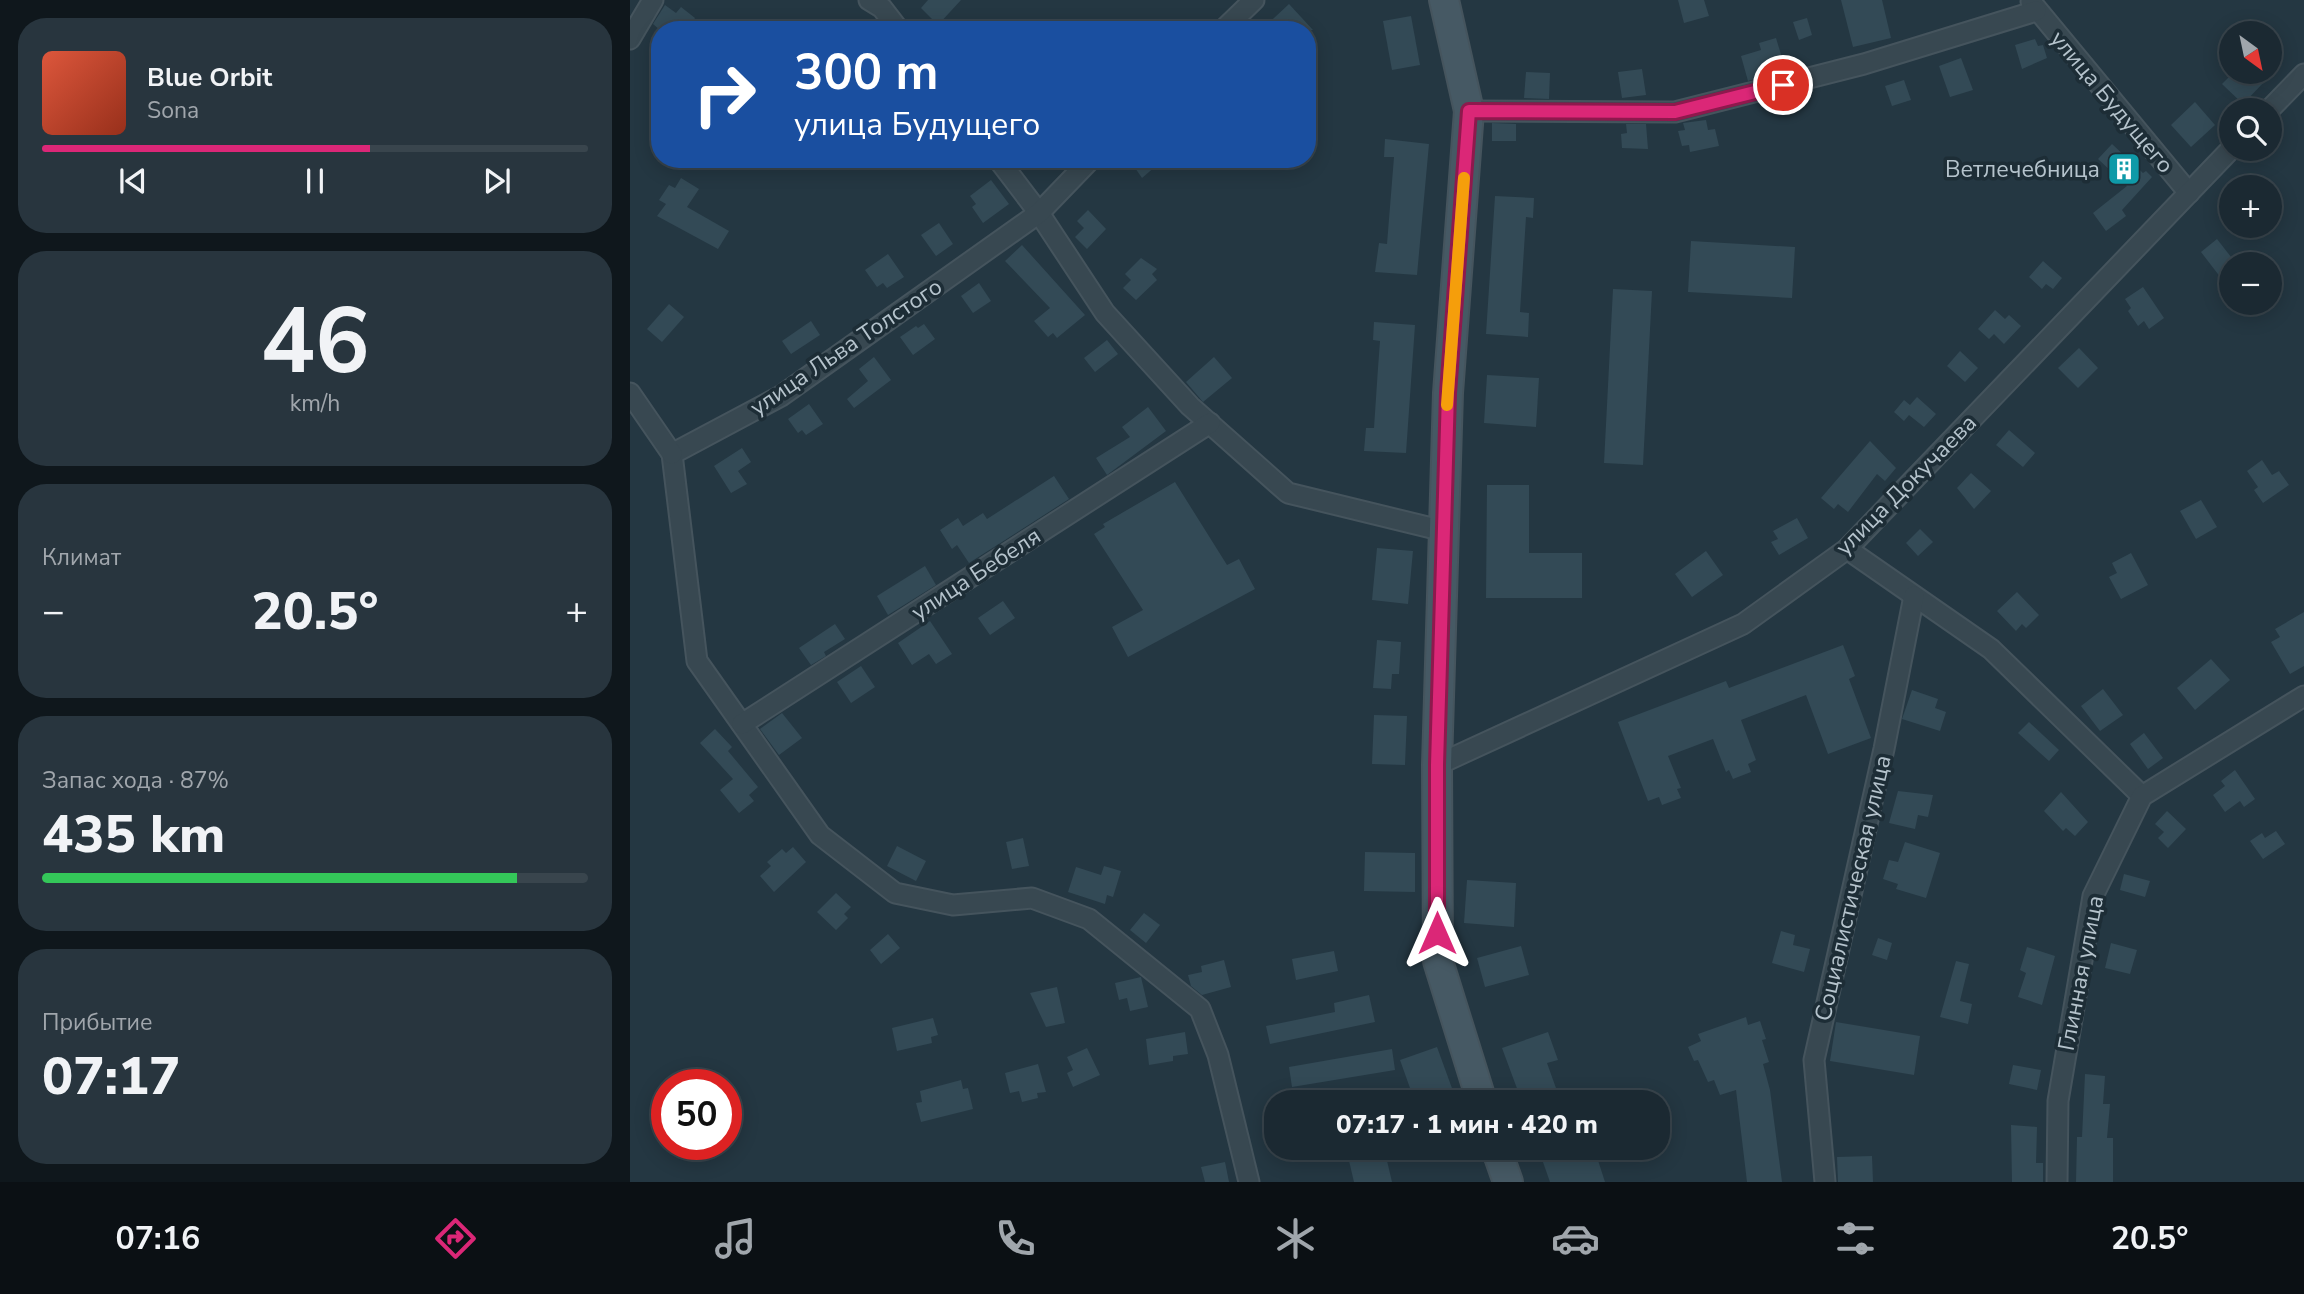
<!DOCTYPE html>
<html lang="ru">
<head>
<meta charset="utf-8">
<style>
  body { margin:0; font-family:"Nunito Sans",sans-serif; background:#28353e; color:#f1f3f6; height:100vh; display:flex; flex-direction:column; font-size:26px; white-space:nowrap }
  * { box-sizing:border-box; margin:0 }
  p { font-size:23px; color:#a0a6ac }
  .icon { flex:none; width:38px; height:38px; fill:none; stroke:currentColor; stroke-width:2; stroke-linecap:round; stroke-linejoin:round }
  .map { position:relative; flex:1; overflow:hidden }
  .details { display:flex; flex-direction:column; gap:18px; padding:18px; background:#0f171c; width:630px }
  .details>* { flex:none }
  .top-card { position:absolute; left:21px; top:21px; width:665px; height:147px; border-radius:28px; box-shadow:0 4px 18px #0003,0 0 0 2px #39454d; background:#1a4fa0; color:#fff; overflow:hidden }
  .needle { width:46px; rotate:147deg }
  .buttons { position:absolute; left:1589px; top:21px; display:grid; gap:14px }
  .buttons a { display:grid; place-items:center; width:63px; height:63px; border-radius:50%; background:#1b2932; box-shadow:0 4px 18px #0003,0 0 0 2px #39454d; font-size:35px }
  .speed { position:absolute; left:21px; top:1069px; display:flex; gap:14px; font-size:35px; font-weight:700; text-align:center }
  .speed>* { display:grid; place-content:center; width:91px; height:91px; border-radius:50%; background:#1b2932; box-shadow:0 4px 18px #0003,0 0 0 2px #39454d; line-height:1 }
  .speed .limit { border:10px solid #d22; background:#fff; color:#111 }
  .pin { position:absolute; display:grid; place-items:center; width:60px; height:60px; color:#fff; margin:-30px; border:4px solid #fff; border-radius:50%; box-shadow:0 2px 7px #0007 }
  .me { position:absolute; width:77px; margin:-38px; rotate:0deg; stroke-linejoin:round; filter:drop-shadow(0 0 5px #0008) }
  .turn { display:flex; align-items:center; gap:24px; height:147px; padding:0 28px; font-size:32px }
  .turn .icon { width:91px; height:91px; stroke-width:2.5 }
  .turn b { display:block; font-size:49px; line-height:60px }
  .big { font-size:52px; font-weight:800; line-height:1.1 }
  .details .tile { flex:1; display:flex; flex-direction:column; justify-content:center; gap:10px; min-width:0; padding:0 24px; border-radius:28px; background:#28353e }
  .details .dial { align-items:center; gap:0 }
  .dial b { font-size:91px; line-height:1 }
  .song { display:flex; align-items:center; gap:21px }
  .cover { width:84px; height:84px; border-radius:10px; background:linear-gradient(135deg,hsl(10 70% 55%),hsl(10 70% 35%)) }
  .played { height:7px; border-radius:4px; background:linear-gradient(90deg,#db2777 60%,#39454d 60%) }
  .keys { display:flex; justify-content:space-around; direction:ltr }
  .heat { display:flex; justify-content:space-between; align-items:center; font-size:38px; direction:ltr }
  .charge { height:10px; border-radius:5px; background:linear-gradient(90deg,#34c759 87%,#39454d 0) }
  .trip { position:absolute; left:634px; top:1090px; width:406px; height:70px; border-radius:28px; background:#1b2932; box-shadow:0 4px 18px #0003,0 0 0 2px #39454d; font-weight:800; line-height:70px; text-align:center }
  .menu { display:flex; height:112px; justify-content:space-around; align-items:center; background:#0b1014; color:#a0a6ac }
  .menu .icon { width:49px; height:49px }
  .menu .selected { color:#db2777 }
  .menu b { font-size:32px; color:#f1f3f6 }
  main { display:flex; flex:1; min-height:0 }
  .map>svg:first-child { display:block }
</style>
</head>
<body>
<main>
<section class="details">
<div class="tile">
<div class="song"><i class="cover"></i><div><b>Blue Orbit</b><p>Sona</p></div></div>
<div class="played"></div>
<div class="keys"><svg class="icon" aria-label="previous" viewBox="0 0 24 24"><path d="M18 5L8 12l10 7zM5 5v14"/></svg><svg class="icon" aria-label="pause" viewBox="0 0 24 24"><path d="M8 5v14M16 5v14"/></svg><svg class="icon" aria-label="next" viewBox="0 0 24 24"><path d="M6 5l10 7-10 7zM19 5v14"/></svg></div>
</div>
<div class="tile dial"><b>46</b><p>km/h</p></div>
<div class="tile"><p>Климат</p>
<div class="heat"><a>−</a><b class="big">20.5°</b><a>+</a></div>
</div>
<div class="tile"><p>Запас хода · 87%</p><b class="big">435 km</b><div class="charge"></div></div>
<div class="tile"><p>Прибытие</p><b class="big">07:17</b></div>
</section>
<div class="map">
<svg width="1674" height="1182" viewBox="0 0 1674 1182">
  <rect width="100%" height="100%" fill="#243742"/>
  <!-- building -->
  <g fill="#334a56">
    <polygon points="298,0 331,0 308,25 291,8"/>
    <polygon points="1048,0 1074,0 1079,16 1054,23"/>
    <polygon points="1211,0 1252,0 1261,38 1223,47"/>
    <polygon points="659,4 683,30 631,30"/>
    <polygon points="35,5 46,13 51,7 65,18 57,30 30,30 23,24"/>
    <polygon points="781,16 790,65 762,70 753,21"/>
    <polygon points="1177,18 1182,35 1169,40 1163,22"/>
    <polygon points="1146,38 1156,71 1118,81 1111,56 1131,50 1129,43"/>
    <polygon points="1405,39 1408,46 1413,45 1417,58 1392,69 1385,45"/>
    <polygon points="1331,58 1343,90 1320,97 1309,66"/>
    <polygon points="1012,69 1016,95 992,98 988,72"/>
    <polygon points="896,72 920,73 919,99 894,98"/>
    <polygon points="1604,72 1626,72 1635,81 1613,104 1592,84"/>
    <polygon points="1274,80 1281,100 1262,106 1255,86"/>
    <polygon points="1565,102 1585,125 1561,147 1541,125"/>
    <polygon points="1076,120 1078,130 1085,129 1089,146 1060,152 1059,145 1052,146 1048,131 1055,130 1053,123"/>
    <polygon points="862,123 886,124 886,141 862,141"/>
    <polygon points="996,124 1016,124 1018,149 992,148 991,134 997,133"/>
    <polygon points="755,139 799,144 787,275 745,272 749,243 757,244 764,157 754,157"/>
    <polygon points="1482,144 1513,173 1516,171 1522,177 1492,210 1496,216 1476,231 1463,213 1497,186 1468,159"/>
    <polygon points="499,159 534,159 512,178"/>
    <polygon points="51,178 69,189 57,207 99,231 88,249 27,216 36,204 29,200 39,185 45,188"/>
    <polygon points="361,180 379,204 353,223 342,207 346,204 340,196"/>
    <polygon points="865,196 904,198 903,218 896,217 890,312 899,313 898,337 856,334"/>
    <polygon points="458,210 476,229 457,249 445,237 454,228 447,221"/>
    <polygon points="309,223 323,244 306,256 291,235"/>
    <polygon points="1587,239 1601,257 1601,291 1571,252"/>
    <polygon points="1061,241 1165,247 1162,298 1058,292"/>
    <polygon points="392,245 455,315 427,338 423,333 418,337 404,321 420,308 375,261"/>
    <polygon points="258,254 274,277 257,288 253,283 247,287 235,270"/>
    <polygon points="511,258 527,269 522,274 527,280 506,300 493,288 501,280 495,274"/>
    <polygon points="1413,261 1432,278 1423,289 1416,284 1412,289 1399,277"/>
    <polygon points="349,283 361,301 343,313 331,296"/>
    <polygon points="1513,287 1534,318 1519,329 1514,321 1508,326 1498,311 1501,308 1495,299"/>
    <polygon points="983,289 1022,291 1013,465 974,463"/>
    <polygon points="39,304 54,317 32,342 17,329"/>
    <polygon points="1365,310 1375,319 1379,315 1391,326 1374,344 1364,334 1359,339 1348,329"/>
    <polygon points="181,321 190,335 161,354 152,341"/>
    <polygon points="744,322 785,325 776,453 734,451 736,428 744,428 748,368 750,341 743,340"/>
    <polygon points="294,324 305,339 283,355 270,337 286,326 288,328"/>
    <polygon points="477,340 488,354 465,372 454,358"/>
    <polygon points="1449,348 1468,368 1448,388 1428,368"/>
    <polygon points="1330,351 1348,368 1335,382 1317,366"/>
    <polygon points="244,357 261,380 224,408 217,399 238,381 229,369"/>
    <polygon points="584,357 602,378 573,402 556,382"/>
    <polygon points="857,375 909,378 906,427 854,423"/>
    <polygon points="1287,397 1306,414 1294,427 1279,415 1274,421 1264,412 1274,400 1280,405"/>
    <polygon points="179,404 193,424 176,435 172,430 168,433 158,419"/>
    <polygon points="518,407 536,431 477,475 466,458 500,437 492,427"/>
    <polygon points="1379,430 1405,453 1393,467 1366,445"/>
    <polygon points="1240,441 1266,468 1255,481 1247,474 1218,512 1208,504 1204,509 1191,498"/>
    <polygon points="112,448 121,462 108,471 117,484 101,493 84,466"/>
    <polygon points="1632,460 1642,475 1649,471 1659,485 1633,503 1624,490 1628,487 1617,471"/>
    <polygon points="1341,473 1361,491 1344,509 1327,488"/>
    <polygon points="424,476 439,499 339,563 327,545 322,549 310,530 328,518 333,526 353,513 357,519"/>
    <polygon points="545,482 597,565 609,559 625,589 498,657 482,627 513,610 464,534 475,527 473,524"/>
    <polygon points="857,485 899,485 899,553 952,553 952,598 856,598"/>
    <polygon points="1571,500 1587,527 1566,539 1550,511"/>
    <polygon points="1167,518 1178,538 1149,555 1141,542 1148,539 1143,531"/>
    <polygon points="1290,529 1303,542 1288,556 1276,543"/>
    <polygon points="747,548 783,551 778,604 742,600"/>
    <polygon points="1076,551 1093,575 1062,597 1045,574"/>
    <polygon points="1501,553 1518,585 1491,599 1479,577 1487,573 1482,563"/>
    <polygon points="295,566 306,585 258,615 247,596"/>
    <polygon points="1387,592 1409,615 1396,628 1392,624 1386,631 1367,611"/>
    <polygon points="373,601 385,618 360,635 348,618"/>
    <polygon points="1674,612 1674,666 1660,674 1641,642 1650,637 1645,629"/>
    <polygon points="300,621 322,654 306,664 299,654 282,665 268,643"/>
    <polygon points="205,624 215,639 194,652 196,656 181,665 169,648"/>
    <polygon points="747,640 771,642 769,674 762,674 761,689 743,688"/>
    <polygon points="1213,645 1225,676 1219,679 1241,738 1198,754 1176,695 1111,720 1126,760 1118,764 1121,772 1103,779 1099,770 1096,772 1083,739 1038,756 1051,788 1047,789 1051,798 1032,805 1029,797 1018,801 988,722 1096,681 1099,688"/>
    <polygon points="1581,659 1600,680 1565,710 1547,688"/>
    <polygon points="231,666 245,687 221,703 207,682"/>
    <polygon points="1473,689 1493,715 1470,731 1451,706"/>
    <polygon points="1282,690 1308,699 1305,708 1316,712 1310,731 1272,719"/>
    <polygon points="152,713 172,738 149,755 130,729"/>
    <polygon points="744,715 777,716 775,765 742,764"/>
    <polygon points="1399,722 1429,750 1419,761 1388,733"/>
    <polygon points="85,729 102,747 98,751 128,787 119,795 124,801 109,813 90,790 103,779 70,743"/>
    <polygon points="1514,733 1533,758 1518,769 1500,744"/>
    <polygon points="1605,770 1625,799 1614,807 1610,801 1595,812 1583,795 1595,786 1591,781"/>
    <polygon points="1268,791 1303,795 1298,817 1288,815 1285,829 1259,823"/>
    <polygon points="1431,792 1458,822 1445,836 1436,828 1433,831 1414,811"/>
    <polygon points="1537,811 1556,829 1538,848 1528,838 1534,832 1525,824"/>
    <polygon points="1646,831 1655,844 1633,859 1620,841 1632,833 1635,838"/>
    <polygon points="393,838 399,866 382,869 376,842"/>
    <polygon points="1275,842 1310,853 1296,898 1266,889 1268,884 1253,879 1259,860 1268,862"/>
    <polygon points="267,846 296,861 286,881 257,866"/>
    <polygon points="163,847 176,862 144,892 130,876 141,866 137,862 152,849 156,853"/>
    <polygon points="735,852 785,853 785,892 734,891"/>
    <polygon points="474,866 491,871 483,897 477,895 475,904 438,892 446,867 471,875"/>
    <polygon points="1494,874 1520,881 1515,897 1490,890"/>
    <polygon points="837,880 886,883 884,927 834,923"/>
    <polygon points="206,893 221,907 214,914 218,918 206,930 187,912"/>
    <polygon points="514,913 530,925 516,943 500,930"/>
    <polygon points="1151,931 1165,935 1163,945 1180,949 1174,972 1142,963"/>
    <polygon points="258,934 270,948 251,964 240,950"/>
    <polygon points="1248,938 1262,943 1257,960 1242,955"/>
    <polygon points="1481,943 1507,950 1500,974 1475,968"/>
    <polygon points="891,946 899,975 855,987 847,958"/>
    <polygon points="1397,947 1425,956 1412,1005 1388,997 1396,973 1390,970"/>
    <polygon points="704,951 708,971 666,980 662,959"/>
    <polygon points="594,960 601,987 572,995 561,986 558,975 572,972 571,966"/>
    <polygon points="1326,961 1339,964 1330,1001 1342,1004 1338,1024 1310,1017"/>
    <polygon points="511,977 518,1007 500,1011 497,998 489,1000 485,983"/>
    <polygon points="427,987 435,1023 416,1027 400,993"/>
    <polygon points="739,995 745,1022 640,1044 636,1026 705,1012 704,1003"/>
    <polygon points="1116,1017 1118,1025 1130,1021 1136,1039 1132,1040 1139,1062 1133,1064 1140,1090 1152,1182 1117,1182 1106,1090 1090,1095 1084,1080 1078,1082 1068,1060 1064,1061 1058,1047 1071,1041 1068,1034"/>
    <polygon points="303,1018 308,1035 301,1037 302,1043 267,1051 262,1028"/>
    <polygon points="1206,1022 1290,1036 1284,1075 1200,1061"/>
    <polygon points="555,1032 558,1054 543,1056 543,1061 519,1065 516,1039"/>
    <polygon points="918,1032 928,1060 917,1063 931,1102 892,1102 872,1048"/>
    <polygon points="807,1047 827,1102 785,1102 770,1060"/>
    <polygon points="457,1048 470,1075 443,1087 437,1073 443,1070 437,1057"/>
    <polygon points="762,1049 765,1070 662,1087 659,1067"/>
    <polygon points="408,1064 416,1092 407,1093 408,1098 392,1102 389,1091 380,1093 375,1073"/>
    <polygon points="1383,1065 1411,1070 1407,1090 1379,1084"/>
    <polygon points="1455,1074 1475,1076 1473,1104 1480,1104 1477,1138 1483,1138 1483,1182 1446,1182 1447,1137 1452,1137"/>
    <polygon points="331,1080 333,1089 338,1088 343,1109 291,1122 286,1103 292,1102 290,1091"/>
    <polygon points="1381,1125 1407,1127 1406,1163 1413,1163 1413,1182 1382,1182"/>
    <polygon points="716,1148 754,1148 762,1182 724,1182"/>
    <polygon points="908,1148 964,1148 975,1182 920,1182"/>
    <polygon points="1242,1156 1243,1182 1208,1182 1207,1157"/>
    <polygon points="595,1162 599,1182 575,1182 571,1167"/>
  </g>
  <g fill="none" stroke-linecap="round" stroke-linejoin="round">
    <defs>
      <g id="street">
        <polyline points="239,0 252,8 269,30"/>
        <polyline points="1401,2 1559,193"/>
        <polyline points="593,30 624,0"/>
        <polyline points="0,39 23,0"/>
        <polyline points="1639,110 1674,74"/>
        <polyline points="839,111 1045,112 1234,64 1406,11"/>
        <polyline points="368,159 409,213 475,313 560,406 658,493 814,531"/>
        <polyline points="461,159 409,213 151,396 42,454 67,661 190,835 265,893 323,905 402,898 459,919 570,1009 588,1055 619,1182"/>
        <polyline points="0,393 42,454"/>
        <polyline points="1217,549 1361,649 1512,796"/>
        <polyline points="112,724 580,423"/>
        <polyline points="807,765 1113,624 1217,549 1601,149"/>
        <polyline points="1195,1182 1184,1060 1254,749 1284,596"/>
        <polyline points="1427,1182 1428,1101 1463,896 1512,796 1674,696"/>
      </g>
      <g id="secondary">
        <polyline points="814,0 839,111 818,393 807,765 808,961 852,1102"/>
        <polyline points="866,1148 878,1182"/>
      </g>
    </defs>
    <!-- street casing -->
    <use href="#street" stroke="#45545d" stroke-width="23"/>
    <!-- secondary casing -->
    <use href="#secondary" stroke="#45545d" stroke-width="32"/>
    <!-- street -->
    <use href="#street" stroke="#384851" stroke-width="19"/>
    <!-- secondary -->
    <use href="#secondary" stroke="#465964" stroke-width="28"/>
  </g>
  <g fill="none" stroke-linecap="round" stroke-linejoin="round">
    <defs>
      <polyline id="route" points="807,933 807,765 818,393 839,111 1045,112 1153,85"/>
    </defs>
    <!-- route casing -->
    <use href="#route" stroke="#8e194d" stroke-width="18"/>
    <!-- route -->
    <use href="#route" stroke="#db2777" stroke-width="12"/>
    <!-- slow -->
    <polyline stroke="#f59e0b" stroke-width="12" points="817,405 834,178"/>
  </g>
  <!-- icons -->
  <defs>
    <symbol id="building-square" viewBox="-11 -11 22 22"><rect x="-9" y="-9" width="18" height="18" rx="4" fill="#0f9aa8" stroke="#1d2d36"/><path d="M-4-6H4V6H1V3H-1V6H-4ZM-2.5-4.3h1.7v1.8h-1.7ZM.8-4.3h1.7v1.8H.8ZM-2.5-1h1.7V.8h-1.7ZM.8-1h1.7V.8H.8Z" fill="#fff"/></symbol>
  </defs>
  <g fill-rule="evenodd">
    <use href="#building-square" x="1475" y="150" width="38" height="38"/>
  </g>
  <g text-anchor="middle" dominant-baseline="central" stroke-width="7" stroke-linejoin="round" paint-order="stroke">
    <!-- street labels -->
    <g font-size="23" fill="#b5c3cc" stroke="#1d2d36">
      <text transform="translate(1482 102) rotate(50)">улица Будущего</text>
      <text transform="translate(216 347) rotate(-34)">улица Льва Толстого</text>
      <text transform="translate(1276 485) rotate(-45)">улица Докучаева</text>
      <text transform="translate(346 574) rotate(-33)">улица Бебеля</text>
      <text transform="translate(1223 888) rotate(-77)">Социалистическая улица</text>
      <text transform="translate(1451 973) rotate(-79)">Глинная улица</text>
    </g>
    <!-- poi labels -->
    <g font-size="23" fill="#b5c3cc" stroke="#1d2d36" text-anchor="end">
      <text x="1470" y="169">Ветлечебница</text>
    </g>
  </g>
</svg>
<div class="buttons">
<a><svg class="needle" viewBox="-14 -14 28 28"><path d="M0-13l5 13h-10z" fill="#e53935"/><path d="M0 13l5-13h-10z" fill="#a0a6ac"/></svg></a>
<a><svg class="icon" aria-label="search" viewBox="0 0 24 24"><circle cx="10" cy="10" r="6"/><path d="M15 15l6 6"/></svg></a>
<a>+</a>
<a>−</a>
</div>
<div class="speed"><div class="limit">50</div></div>
<div class="pin" style="left:1153px;top:85px;background:#d93025"><svg class="icon" aria-label="arrive" viewBox="0 0 24 24"><path d="M6 21V4h12l-3 4 3 4H6"/></svg></div>
<svg class="me" style="left:807px;top:933px" viewBox="-20 -20 40 40"><path d="M0-17L14 15 0 8-14 15z" fill="#db2777" stroke="#fff" stroke-width="4"/></svg>
<div class="trip">07:17 · 1 мин · 420 m</div>
<div class="top-card">
<div class="turn"><svg class="icon" aria-label="right" viewBox="0 0 24 24"><path d="M7 20v-9h11M14 6l5 5-5 5"/></svg><div><b>300 m</b>улица Будущего</div></div>
</div>
</div>
</main>
<nav class="menu">
<b>07:16</b>
<svg class="icon selected" aria-label="directions" viewBox="0 0 24 24"><path d="M12 3l9 9-9 9-9-9zM9 14v-3h6M13 9l2 2-2 2"/></svg>
<svg class="icon" aria-label="music" viewBox="0 0 24 24"><path d="M9 18V5l10-2v13"/><circle cx="6" cy="18" r="3"/><circle cx="16" cy="16" r="3"/></svg>
<svg class="icon" aria-label="phone" viewBox="0 0 24 24"><path d="M5 4h4l2 5-3 2q2 4 5 5l2-3 5 2v4C11 20 4 13 5 4z"/></svg>
<svg class="icon" aria-label="climate" viewBox="0 0 24 24"><path d="M12 3v18M4 7l16 10M4 17L20 7"/></svg>
<svg class="icon" aria-label="car" viewBox="0 0 24 24"><path d="M5 17H2v-5l4-1 3-4h7l3 4 3 1v5h-3M9 17h6M6 11h13"/><circle cx="7" cy="17" r="2"/><circle cx="17" cy="17" r="2"/></svg>
<svg class="icon" aria-label="filters" viewBox="0 0 24 24"><path d="M4 7h16M4 17h16"/><circle cx="9" cy="7" r="2"/><circle cx="15" cy="17" r="2"/></svg>
<b>20.5°</b>
</nav>
</body>
</html>
